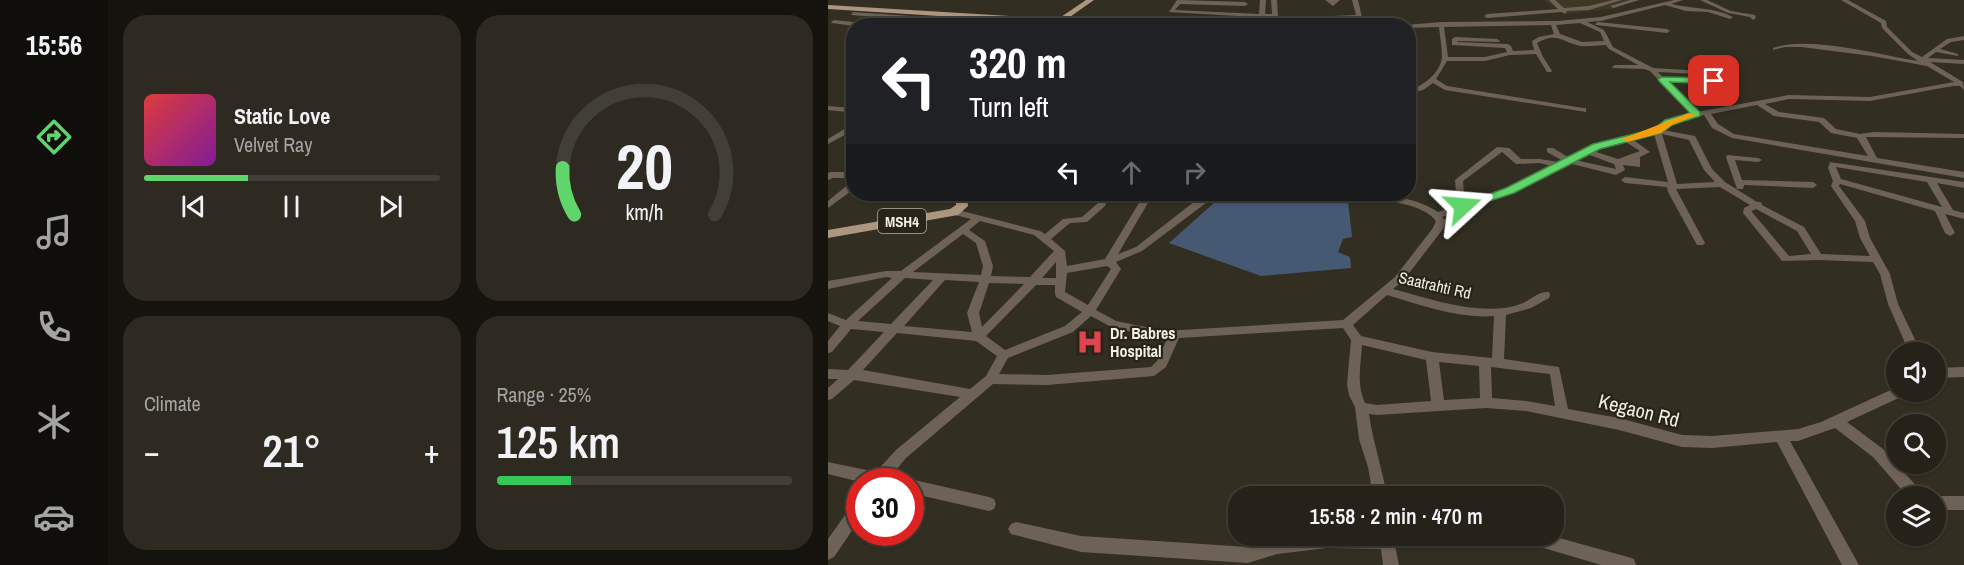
<!DOCTYPE html>
<html lang="en">
<head>
<meta charset="utf-8">
<style>
  body { margin:0; font-family:"Archivo Narrow",sans-serif; background:#2e2a22; color:#f1f3f6; height:100vh; display:flex; flex-direction:column; font-size:22px; white-space:nowrap }
  * { box-sizing:border-box; margin:0 }
  p { font-size:20px; color:#a4a4a2 }
  .icon { flex:none; width:33px; height:33px; fill:none; stroke:currentColor; stroke-width:2; stroke-linecap:round; stroke-linejoin:round }
  .map { position:relative; flex:1; overflow:hidden }
  .sheet { display:flex; flex-direction:column; gap:15px; padding:15px; background:#15130e; width:720px }
  .sheet>* { flex:none }
  .guide { position:absolute; left:18px; top:18px; width:570px; height:183px; border-radius:24px; box-shadow:0 2px 4px #0004,0 0 0 2px #423f38; background:#202124; color:#fff; overflow:hidden }
  .tools { position:absolute; left:1058px; top:342px; display:grid; gap:12px }
  .tools a { display:grid; place-items:center; width:60px; height:60px; border-radius:50%; background:#262219; box-shadow:0 2px 4px #0004,0 0 0 2px #423f38; font-size:30px }
  .speed { position:absolute; left:18px; top:468px; display:flex; gap:12px; font-size:30px; font-weight:700; text-align:center }
  .speed>* { display:grid; place-content:center; width:78px; height:78px; border-radius:50%; background:#262219; box-shadow:0 2px 4px #0004,0 0 0 2px #423f38; line-height:1 }
  .speed .limit { border:9px solid #d22; background:#fff; color:#111 }
  .pin { position:absolute; display:grid; place-items:center; width:51px; height:51px; color:#fff; margin:-26px; border-radius:12px; box-shadow:0 3px 9px #0006 }
  .me { position:absolute; width:66px; margin:-33px; rotate:71deg; stroke-linejoin:round; filter:drop-shadow(0 0 4px #0008) }
  .turn { display:flex; align-items:center; gap:21px; height:126px; padding:0 24px; font-size:27px }
  .turn .icon { width:78px; height:78px; stroke-width:2.5 }
  .turn b { display:block; font-size:42px; line-height:51px }
  .lanes { display:flex; align-items:center; height:57px; padding:0 24px; background:#0003; justify-content:center; gap:30px; direction:ltr }
  .lanes .off { opacity:.35 }
  .big { font-size:45px; font-weight:600; line-height:1.1 }
  .sheet .tile { flex:1; display:flex; flex-direction:column; justify-content:center; gap:9px; min-width:0; padding:0 21px; border-radius:24px; background:#2e2a22 }
  .sheet .dial { align-items:center; gap:0 }
  .dial svg { height:156px; overflow:visible; fill:none; stroke:#423f38; stroke-width:7; stroke-linecap:round; text-anchor:middle }
  .dial text { fill:#f1f3f6; stroke:none }
  .song { display:flex; align-items:center; gap:18px }
  .cover { width:72px; height:72px; border-radius:9px; background:linear-gradient(135deg,hsl(0 70% 55%),hsl(290 70% 35%)) }
  .played { height:6px; border-radius:3px; background:linear-gradient(90deg,#60d56b 35%,#423f38 35%) }
  .keys { display:flex; justify-content:space-around; direction:ltr }
  .heat { display:flex; justify-content:space-between; align-items:center; font-size:33px; direction:ltr }
  .charge { height:9px; border-radius:4px; background:linear-gradient(90deg,#34c759 25%,#423f38 0) }
  .sheet .tiles { flex:1; display:grid; gap:15px; grid-template-columns:repeat(2,1fr) }
  .trip { position:absolute; left:400px; top:486px; width:336px; height:60px; border-radius:24px; background:#262219; box-shadow:0 2px 4px #0004,0 0 0 2px #423f38; font-weight:600; line-height:60px; text-align:center }
  main { display:flex; flex:1; min-height:0 }
  .tabs { display:flex; flex-direction:column; width:108px; justify-content:space-around; align-items:center; background:#0f0e0a; color:#a4a4a2 }
  .tabs .icon { width:42px; height:42px }
  .tabs .on { color:#60d56b }
  .tabs b { font-size:27px; color:#f1f3f6 }
  .map>svg:first-child { display:block }
</style>
</head>
<body>
<main>
<nav class="tabs">
<b>15:56</b>
<svg class="icon on" aria-label="directions" viewBox="0 0 24 24"><path d="M12 3l9 9-9 9-9-9zM9 14v-3h6M13 9l2 2-2 2"/></svg>
<svg class="icon" aria-label="music" viewBox="0 0 24 24"><path d="M9 18V5l10-2v13"/><circle cx="6" cy="18" r="3"/><circle cx="16" cy="16" r="3"/></svg>
<svg class="icon" aria-label="phone" viewBox="0 0 24 24"><path d="M5 4h4l2 5-3 2q2 4 5 5l2-3 5 2v4C11 20 4 13 5 4z"/></svg>
<svg class="icon" aria-label="climate" viewBox="0 0 24 24"><path d="M12 3v18M4 7l16 10M4 17L20 7"/></svg>
<svg class="icon" aria-label="car" viewBox="0 0 24 24"><path d="M5 17H2v-5l4-1 3-4h7l3 4 3 1v5h-3M9 17h6M6 11h13"/><circle cx="7" cy="17" r="2"/><circle cx="17" cy="17" r="2"/></svg>
</nav>
<section class="sheet">
<div class="tiles">
<div class="tile">
<div class="song"><i class="cover"></i><div><b>Static Love</b><p>Velvet Ray</p></div></div>
<div class="played"></div>
<div class="keys"><svg class="icon" aria-label="previous" viewBox="0 0 24 24"><path d="M18 5L8 12l10 7zM5 5v14"/></svg><svg class="icon" aria-label="pause" viewBox="0 0 24 24"><path d="M8 5v14M16 5v14"/></svg><svg class="icon" aria-label="next" viewBox="0 0 24 24"><path d="M6 5l10 7-10 7zM19 5v14"/></svg></div>
</div>
<div class="tile dial"><svg viewBox="0 0 100 80">
<path d="M14 69A42 42 0 1 1 86 69"/>
<path d="M14 69A42 42 0 0 1 8 45" stroke="#60d56b"/>
<text x="50" y="56" font-size="32" font-weight="700">20</text>
<text x="50" y="72" font-size="11">km/h</text>
</svg></div>
<div class="tile"><p>Climate</p>
<div class="heat"><a>−</a><b class="big">21°</b><a>+</a></div>
</div>
<div class="tile"><p>Range · 25%</p><b class="big">125 km</b><div class="charge"></div></div>
</div>
</section>
<div class="map">
<svg width="1136" height="565" viewBox="0 0 1136 565">
  <rect width="100%" height="100%" fill="#322e21"/>
  <!-- built -->
  <polygon fill="#3e3725" points="716,0 814,0 784,9 736,14"/>
  <!-- water -->
  <polygon fill="#455973" points="417,194 520,201 524,237 515,239 510,252 522,257 523,268 433,276 341,243 387,202"/>
  <g fill="none" stroke-linecap="round" stroke-linejoin="round">
    <!-- minor -->
    <g fill="#6e6257" fill-rule="evenodd">
      <polygon points="349,0 417,2 420,4 417,6 352,4 347,10 431,14 432,0 438,0 437,14 444,14 443,0 449,0 450,16 452,18 528,15 524,0 530,0 536,26 530,26 528,18 450,22 445,18 341,12"/>
      <polygon points="497,0 512,0 505,6"/>
      <polygon points="721,0 727,0 736,8 761,6 785,0 794,0 761,10 739,11 737,14 734,12 659,18 656,16 659,14 730,9"/>
      <polygon points="802,0 811,0 785,8 782,6"/>
      <path d="M846,0H855L843,4C864,9 886,7 905,17L902,19L880,12L858,11L837,5L773,21L759,22L776,30L785,47L825,68L892,72V74L890,75L830,72L835,77L888,80L889,81L886,83L839,81L869,112L961,95L1042,97L1126,82L1099,66L1044,56L973,47H957L945,50V48C980,35 1052,55 1090,61L1080,54L1054,28L1053,23L1013,0H1020L1058,21L1059,27L1084,52L1094,57L1119,39L1136,36V40L1123,42L1112,49L1130,54V56L1108,52L1100,58L1136,60V64L1102,62L1135,82L1136,90L1132,86H1125L1042,101L961,99L937,104L951,112L996,118L1008,129L1032,134L1046,132L1136,134V138L1038,137L1049,158L1136,172V178L904,138L884,128L876,115L844,124L835,130L867,136L884,169L897,182L929,202H933L934,205L976,227L993,254L1042,256L1032,238L1027,221L1003,186L1005,181L1000,168L1002,162L1136,182V188L1109,183L1125,210L1136,213V219L1117,214L1127,233L1122,236L1117,233L1107,211L1012,184L1011,186L1037,221L1042,238L1062,274L1070,304L1093,352H1081L1060,304L1052,274L1045,262L990,260L954,261L915,213L916,208L922,205L892,187L848,189L877,243L875,245H869L840,192L839,187L797,183L793,180L797,177L840,182L826,134L804,139L822,152L812,157V167L795,165L797,170L788,175L740,163L685,192L614,217L618,221L615,229L575,281L565,289C602,299 639,312 677,308C683,307 690,305 695,303C704,299 711,291 721,292L722,295L721,298L703,308L678,315L676,359L731,367L740,409L791,418L854,435L884,436L970,429L993,422L1067,388H1068V392H1077L1075,396L1019,422L1055,449L1093,491L1095,496H1079L1045,457L1007,428L970,441H962L1031,565H1014L949,442L884,448L854,447L791,430L698,411L658,408L549,415L541,414C545,442 554,468 559,496H545L540,467L531,439L527,407L521,395L519,384L523,340L515,328L351,338L338,367L326,376L219,385L165,384L78,458L63,476L67,477L69,482H32L0,474V462L48,472L68,450L132,397L26,380L4,399L0,400V388L10,379H0V369L20,370L56,332L23,329L4,352L0,353V341L12,326L0,321V313L18,320L64,278L58,277L0,289V281L58,271H73L143,219L123,214L121,212L123,210L126,209L212,231L217,234L235,219L254,217L270,203L274,194H282L277,206L259,222L242,223L223,239L237,251L239,266L277,259L314,198L299,197L295,194H321L324,196L290,254L308,247L371,198L380,194H390L314,251L288,262L293,269L268,310L288,321L337,331L515,320L567,277L605,228L608,221C595,203 556,201 535,196L534,194C559,194 589,198 610,212L635,203L628,194L627,180L669,147L681,148L693,159H712L730,162L733,160L719,152V148H725L740,157L765,144L826,129L838,120L862,113L822,71L816,69L785,68L784,67L787,65H810L781,49L778,45C770,45 761,47 753,46C734,43 730,31 709,43L715,57L724,71L723,72H719L708,54L682,55L657,61H619L608,79L619,86L755,108H758V112L617,90L605,83L595,90L580,94V90C595,87 613,72 614,57C614,47 612,37 611,27L580,28V26L578,25L613,22L729,21L773,17ZM752,23L772,32L776,41L754,42L732,34L728,25ZM723,25L726,34L711,37L704,41L706,50L685,51L683,46L680,44L629,42L630,41L671,42L672,41L669,39L627,37L624,39V45L677,48L679,52L657,57H620L616,27ZM929,105L946,116L991,122L1003,133L1029,138L1040,156L906,134L890,124L883,114ZM834,134L861,140L876,170L887,182L849,184ZM796,141L812,151L790,159L765,151ZM674,152L688,164L712,163L723,166L679,188L642,201L636,194L635,181ZM759,154L786,164L788,169L747,160ZM1008,167L1099,182L1114,207L1013,179ZM928,209L969,231L983,254L961,256L924,212V211ZM152,221L206,235L226,251L202,277L163,276L165,266L157,241L141,230ZM135,234L148,243L155,266L153,275L85,272ZM228,262V278H214ZM279,266L283,269L260,305L237,292L239,273ZM77,278L105,280L63,324L30,321ZM117,280L151,282L139,313L144,332L76,326ZM161,283L196,284L154,327L151,313ZM208,285H227V294L228,297L254,312L237,326L177,350L158,336ZM559,295C593,305 630,319 666,316L664,358L604,352L533,336L525,325ZM263,316L285,328L339,339L329,361L323,367L219,375L171,374L180,358L245,332ZM69,333L148,341L169,356L158,376L142,389L35,370ZM534,345L598,360L603,401L549,405L537,403C528,384 533,364 534,345ZM611,362L651,366L652,398L616,400ZM663,367L722,374L727,406L698,401L664,398Z"/>
      <polygon points="872,0 879,0 903,11 927,15 928,18 925,20 922,17 900,13"/>
      <polygon points="25,12 112,18 115,20 112,22 23,15"/>
      <polygon points="139,15 144,16 127,26 120,26"/>
      <polygon points="233,19 302,24 304,26 272,26 231,22 231,20"/>
      <polygon points="6,20 45,24 47,26 26,26 4,23 3,22"/>
      <polygon points="770,22 839,29 842,31 839,33 768,25 767,24"/>
      <polygon points="0,106 24,108 26,111 26,118 19,112 0,110"/>
      <polygon points="23,125 26,125 26,130 0,144 0,139"/>
      <polygon points="899,155 930,158 934,160 930,162 907,160 914,180 985,182 989,185 985,188 916,185 915,189 909,189 898,157"/>
      <polygon points="3,172 26,172 26,178 5,178 0,180 0,173"/>
      <polygon points="23,182 26,182 26,189 0,208 0,201"/>
      <polygon points="1136,367 1136,377 1107,378 1107,368"/>
      <polygon points="82,479 161,497 166,499 168,504 166,509 161,511 82,493 82,482 77,482"/>
      <polygon points="1106,496 1136,496 1136,510 1107,510"/>
      <polygon points="32,499 32,519 6,557 0,560 0,539 27,501"/>
      <polygon points="188,522 253,536 420,547 449,538 473,536 565,536 571,565 555,565 553,549 499,548 449,554 420,563 253,552 183,534 180,529 183,524"/>
      <polygon points="691,536 724,536 800,557 806,559 808,565 773,565 699,543 694,541"/>
    </g>
    <!-- major -->
    <g fill="#ad967f" fill-rule="evenodd">
      <polygon points="258,0 266,0 229,26 222,26 224,23 0,9 0,5 230,19"/>
      <polygon points="128,194 139,194 140,206 130,215 0,238 0,230 122,209 128,205"/>
    </g>
  </g>
  <!-- route -->
  <polygon fill="#60d56b" stroke="#3e8a46" stroke-width="1.5" points="834,77 886,78 891,81 886,84 842,82 872,112 872,116 844,125 833,133 772,149 686,193 635,210 629,206 678,188 765,144 826,129 837,120 862,113 831,81 830,79"/>
  <!-- slow -->
  <polygon fill="#f59e0b" points="861,113 869,115 844,125 833,133 799,142 794,139"/>
  <!-- icons -->
  <defs>
    <symbol id="hospital-bare" viewBox="-9 -9 18 18"><path d="M-5-5h3v3.5h4V-5h3V5h-3V1.5h-4V5h-3Z" fill="#e0444e" stroke="#282418" stroke-width="2.5" paint-order="stroke"/></symbol>
  </defs>
  <g fill-rule="evenodd">
    <use href="#hospital-bare" x="243" y="323" width="38" height="38"/>
  </g>
  <g text-anchor="middle" dominant-baseline="central" stroke-width="4.5" stroke-linejoin="round" paint-order="stroke">
    <!-- shield labels -->
    <rect fill="#282418" stroke="#b4b1a8" stroke-width="1.5" x="50" y="209" width="48" height="24" rx="4.5"/>
    <g font-size="15" font-weight="bold" fill="#f0eee6">
      <text x="74" y="221">MSH4</text>
    </g>
    <!-- street labels -->
    <g font-size="16" fill="#f0eee6" stroke="#282418">
      <text transform="translate(607 285) rotate(13)">Saatrahti Rd</text>
    </g>
    <!-- poi labels -->
    <g font-size="16" font-weight="bold" fill="#f0eee6" stroke="#282418" text-anchor="start">
      <text x="282" y="333">Dr. Babres<tspan x="282" dy="18">Hospital</tspan></text>
    </g>
    <!-- near-street labels -->
    <g font-size="20" fill="#f0eee6" stroke="#282418">
      <text transform="translate(811 410) rotate(14)">Kegaon Rd</text>
    </g>
  </g>
</svg>
<div class="tools">
<a><svg class="icon" aria-label="sound" viewBox="0 0 24 24"><path d="M4 9h4l5-4v14l-5-4H4zM17 9q2 3 0 6"/></svg></a>
<a><svg class="icon" aria-label="search" viewBox="0 0 24 24"><circle cx="10" cy="10" r="6"/><path d="M15 15l6 6"/></svg></a>
<a><svg class="icon" aria-label="layers" viewBox="0 0 24 24"><path d="M12 4l9 5-9 5-9-5zM3 14l9 5 9-5"/></svg></a>
</div>
<div class="speed"><div class="limit">30</div></div>
<div class="pin" style="left:886px;top:81px;background:#d93025"><svg class="icon" aria-label="arrive" viewBox="0 0 24 24"><path d="M6 21V4h12l-3 4 3 4H6"/></svg></div>
<svg class="me" style="left:635px;top:206px" viewBox="-20 -20 40 40"><path d="M0-17L14 15 0 8-14 15z" fill="#60d56b" stroke="#fff" stroke-width="4"/></svg>
<div class="trip">15:58 · 2 min · 470 m</div>
<div class="guide">
<div class="turn"><svg class="icon" aria-label="left" viewBox="0 0 24 24"><path d="M17 20v-9H6M10 6l-5 5 5 5"/></svg><div><b>320 m</b>Turn left</div></div>
<div class="lanes"><svg class="icon" aria-label="left" viewBox="0 0 24 24"><path d="M17 20v-9H6M10 6l-5 5 5 5"/></svg><svg class="icon off" aria-label="ahead" viewBox="0 0 24 24"><path d="M12 20V5M6 11l6-6 6 6"/></svg><svg class="icon off" aria-label="right" viewBox="0 0 24 24"><path d="M7 20v-9h11M14 6l5 5-5 5"/></svg></div>
</div>
</div>
</main>
</body>
</html>
